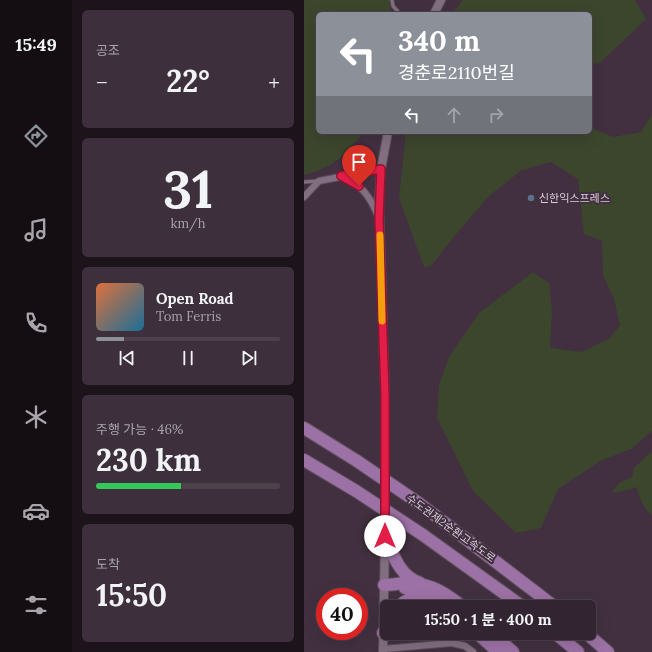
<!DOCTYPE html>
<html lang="ko">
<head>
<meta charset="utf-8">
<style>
  body { margin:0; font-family:Lora,"Noto Sans KR",serif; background:#3d303c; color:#f1f3f6; height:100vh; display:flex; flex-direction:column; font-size:15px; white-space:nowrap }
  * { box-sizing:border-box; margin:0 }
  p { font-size:13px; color:#a8a4ab }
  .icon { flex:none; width:22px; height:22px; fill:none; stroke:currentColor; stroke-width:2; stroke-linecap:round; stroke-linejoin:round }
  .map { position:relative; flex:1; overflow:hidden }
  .sheet { display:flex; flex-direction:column; gap:10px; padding:10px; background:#1c141a; width:232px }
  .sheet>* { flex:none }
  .top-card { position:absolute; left:12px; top:12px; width:276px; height:122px; border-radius:6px; box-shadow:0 4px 16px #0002,0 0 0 1px #4d414c; background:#8c9099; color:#fff; overflow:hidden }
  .speed { position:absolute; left:12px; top:588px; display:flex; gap:8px; font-size:20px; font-weight:700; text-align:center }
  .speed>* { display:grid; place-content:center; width:52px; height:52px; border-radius:50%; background:#322430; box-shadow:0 4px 16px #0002,0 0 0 1px #4d414c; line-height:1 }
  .speed .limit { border:6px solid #d22; background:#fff; color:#111 }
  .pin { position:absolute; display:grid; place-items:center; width:34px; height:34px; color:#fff; margin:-41px -17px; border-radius:50% 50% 50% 0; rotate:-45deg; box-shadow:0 0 4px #0007 }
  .pin .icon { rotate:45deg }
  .me { position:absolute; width:44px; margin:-22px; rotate:0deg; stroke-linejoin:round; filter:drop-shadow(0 0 3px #0008) }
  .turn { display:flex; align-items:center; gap:14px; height:84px; padding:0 16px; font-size:18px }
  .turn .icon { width:52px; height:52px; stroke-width:2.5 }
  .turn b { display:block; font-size:28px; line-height:34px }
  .lanes { display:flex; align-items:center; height:38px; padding:0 16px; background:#0003; justify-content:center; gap:20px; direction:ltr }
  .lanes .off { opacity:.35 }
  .big { font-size:30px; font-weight:700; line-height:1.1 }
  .sheet .card { flex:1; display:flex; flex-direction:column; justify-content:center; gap:6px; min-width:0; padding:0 14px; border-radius:6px; background:#3d303c }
  .sheet .dial { align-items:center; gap:0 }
  .dial b { font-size:52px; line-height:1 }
  .song { display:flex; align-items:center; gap:12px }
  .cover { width:48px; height:48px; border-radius:6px; background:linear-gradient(135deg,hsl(20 70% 55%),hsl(200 70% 35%)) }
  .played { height:4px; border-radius:2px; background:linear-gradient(90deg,#8c9099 15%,#4d414c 15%) }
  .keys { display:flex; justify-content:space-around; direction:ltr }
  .heat { display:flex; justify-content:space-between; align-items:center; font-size:22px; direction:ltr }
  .charge { height:6px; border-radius:3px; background:linear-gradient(90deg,#34c759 46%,#4d414c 0) }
  .trip { position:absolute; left:76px; top:600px; width:216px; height:40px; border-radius:6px; background:#322430; box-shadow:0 4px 16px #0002,0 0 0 1px #4d414c; font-weight:700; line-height:40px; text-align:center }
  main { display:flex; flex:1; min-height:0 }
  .dock { display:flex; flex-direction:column; width:72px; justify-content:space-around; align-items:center; background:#140e13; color:#a8a4ab }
  .dock .icon { width:28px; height:28px }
  .dock .current { color:#8c9099 }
  .dock b { font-size:18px; color:#f1f3f6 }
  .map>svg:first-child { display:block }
</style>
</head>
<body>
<main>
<nav class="dock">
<b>15:49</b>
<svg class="icon current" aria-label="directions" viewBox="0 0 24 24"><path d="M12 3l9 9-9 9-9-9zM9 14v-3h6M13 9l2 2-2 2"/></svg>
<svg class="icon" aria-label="music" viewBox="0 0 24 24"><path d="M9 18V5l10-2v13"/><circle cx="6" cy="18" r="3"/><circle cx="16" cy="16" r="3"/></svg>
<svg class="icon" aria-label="phone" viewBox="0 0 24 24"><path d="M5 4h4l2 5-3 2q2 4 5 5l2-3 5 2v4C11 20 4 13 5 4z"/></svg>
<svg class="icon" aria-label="climate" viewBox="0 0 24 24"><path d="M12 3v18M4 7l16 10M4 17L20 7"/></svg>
<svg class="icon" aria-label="car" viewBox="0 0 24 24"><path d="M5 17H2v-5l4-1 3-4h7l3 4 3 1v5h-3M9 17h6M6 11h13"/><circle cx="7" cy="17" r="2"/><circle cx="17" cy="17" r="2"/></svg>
<svg class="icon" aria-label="filters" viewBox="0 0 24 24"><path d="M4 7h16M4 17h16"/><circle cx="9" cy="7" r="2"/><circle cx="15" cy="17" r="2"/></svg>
</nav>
<section class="sheet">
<div class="card"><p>공조</p>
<div class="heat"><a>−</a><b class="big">22°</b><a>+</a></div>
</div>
<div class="card dial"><b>31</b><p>km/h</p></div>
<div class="card">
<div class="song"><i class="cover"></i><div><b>Open Road</b><p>Tom Ferris</p></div></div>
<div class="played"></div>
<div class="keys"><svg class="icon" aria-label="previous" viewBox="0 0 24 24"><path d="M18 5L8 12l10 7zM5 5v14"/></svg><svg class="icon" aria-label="pause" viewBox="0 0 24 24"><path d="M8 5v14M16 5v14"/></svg><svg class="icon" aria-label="next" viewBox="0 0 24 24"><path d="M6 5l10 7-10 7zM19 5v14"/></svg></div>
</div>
<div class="card"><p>주행 가능 · 46%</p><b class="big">230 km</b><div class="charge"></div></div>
<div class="card"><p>도착</p><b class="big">15:50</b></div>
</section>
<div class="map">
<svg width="348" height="652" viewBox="0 0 348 652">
  <rect width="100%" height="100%" fill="#423040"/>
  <!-- green -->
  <g fill="#3b462d">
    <path d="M0,0H86L87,14H14V132H59C42,156 28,168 0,175Z"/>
    <polygon points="159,0 331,0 342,19 297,62 286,65 286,14 147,14"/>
    <polygon points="348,114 348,431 327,449 298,460 254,489 237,528 212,533 169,491 133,418 135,384 146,355 175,313 229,272 245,283 248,311 246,348 278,352 306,338 316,325 310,299 299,275 298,241 280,234 274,179 247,162 218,170 185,196 153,233 127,266 120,267 95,198 102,132 286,132 286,127 309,137 337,132"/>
    <path d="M348,451V515C339,509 336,497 332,487L321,491L307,493L315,483L328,477L330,468Z"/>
  </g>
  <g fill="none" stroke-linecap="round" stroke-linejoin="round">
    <defs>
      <g id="service">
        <polyline points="88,0 89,6 96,14"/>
        <polyline points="0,182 13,181"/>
      </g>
      <g id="minor">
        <path d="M37,176C57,184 66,196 74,216"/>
        <polyline points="0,197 15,181 77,169"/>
        <polyline points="79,649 148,643 161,646 169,652"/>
      </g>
      <g id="tertiary">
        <polyline points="130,14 137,0"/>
        <polyline points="79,652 81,536 81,394 75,200 77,169 84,132"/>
      </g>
      <g id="motorway">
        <polyline points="0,428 53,461"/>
        <polyline points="0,460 52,491"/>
        <polyline points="116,504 251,607"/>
        <polyline points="119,535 219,607"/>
        <path d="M81,536C89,554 95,576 116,583"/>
        <path d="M80,585C88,585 97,583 105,583C128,584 141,593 159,607"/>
        <polyline points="101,588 125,597 141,607"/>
        <path d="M95,607C102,598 112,597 123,597"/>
        <polyline points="79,633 83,626"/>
        <polyline points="173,633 194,652"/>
        <polyline points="188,633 209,652"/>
        <polyline points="251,633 274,652"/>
        <polyline points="282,633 304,652"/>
      </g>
    </defs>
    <!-- service casing -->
    <use href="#service" stroke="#5d4f5c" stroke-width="4.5"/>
    <!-- minor casing -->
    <use href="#minor" stroke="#5d4f5c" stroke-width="8"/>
    <!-- tertiary casing -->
    <use href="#tertiary" stroke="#5d4f5c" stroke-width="10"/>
    <!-- motorway casing -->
    <use href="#motorway" stroke="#5d4f5c" stroke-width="14"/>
    <!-- service -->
    <use href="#service" stroke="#826e80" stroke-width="3"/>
    <!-- minor -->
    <use href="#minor" stroke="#826e80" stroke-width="6"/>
    <!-- tertiary -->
    <use href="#tertiary" stroke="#826e80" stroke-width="8"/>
    <!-- motorway -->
    <use href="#motorway" stroke="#9c71a5" stroke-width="12"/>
    <defs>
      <g id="motorway-bridge">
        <polyline points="53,461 116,504"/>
        <polyline points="52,491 119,535"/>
      </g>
    </defs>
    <!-- motorway-bridge casing -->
    <use href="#motorway-bridge" stroke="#5d4f5c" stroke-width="14" stroke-linecap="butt"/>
    <!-- motorway-bridge -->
    <use href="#motorway-bridge" stroke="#9c71a5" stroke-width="12"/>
  </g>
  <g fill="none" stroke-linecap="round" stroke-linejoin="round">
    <defs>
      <polyline id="route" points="55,186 37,176 77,169 75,219 81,394 81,536"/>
    </defs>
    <!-- route casing -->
    <use href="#route" stroke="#92132f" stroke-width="10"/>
    <!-- route -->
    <use href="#route" stroke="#e11d48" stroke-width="7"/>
    <!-- slow -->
    <polyline stroke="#f59e0b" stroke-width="7" points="76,235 78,321"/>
  </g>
  <!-- markers -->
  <circle fill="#5c6f8a" stroke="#423040" stroke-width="1.5" cx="227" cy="198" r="4"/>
  <g text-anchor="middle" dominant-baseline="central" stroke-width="4" stroke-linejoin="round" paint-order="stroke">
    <!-- poi labels -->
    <g font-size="11" fill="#d9ced8" stroke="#423040" text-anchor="start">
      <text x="235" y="198">신한익스프레스</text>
    </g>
    <!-- street labels -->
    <g font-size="11" fill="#d9ced8" stroke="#423040">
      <text transform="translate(147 528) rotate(36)">수도권제2순환고속도로</text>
    </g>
  </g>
</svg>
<div class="speed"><div class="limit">40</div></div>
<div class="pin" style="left:55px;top:186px;background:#d93025"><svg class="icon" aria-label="arrive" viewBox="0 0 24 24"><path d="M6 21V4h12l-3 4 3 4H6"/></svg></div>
<svg class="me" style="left:81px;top:536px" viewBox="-20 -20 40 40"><circle r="19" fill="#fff"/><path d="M0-13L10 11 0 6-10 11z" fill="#e11d48"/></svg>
<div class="trip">15:50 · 1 분 · 400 m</div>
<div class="top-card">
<div class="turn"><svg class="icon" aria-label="left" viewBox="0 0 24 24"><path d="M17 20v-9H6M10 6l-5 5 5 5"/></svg><div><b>340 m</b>경춘로2110번길</div></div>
<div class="lanes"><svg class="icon" aria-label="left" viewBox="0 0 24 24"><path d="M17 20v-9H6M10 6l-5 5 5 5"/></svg><svg class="icon off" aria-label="ahead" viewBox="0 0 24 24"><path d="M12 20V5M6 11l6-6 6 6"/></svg><svg class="icon off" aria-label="right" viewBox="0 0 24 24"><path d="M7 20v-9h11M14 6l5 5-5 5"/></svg></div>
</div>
</div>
</main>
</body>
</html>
